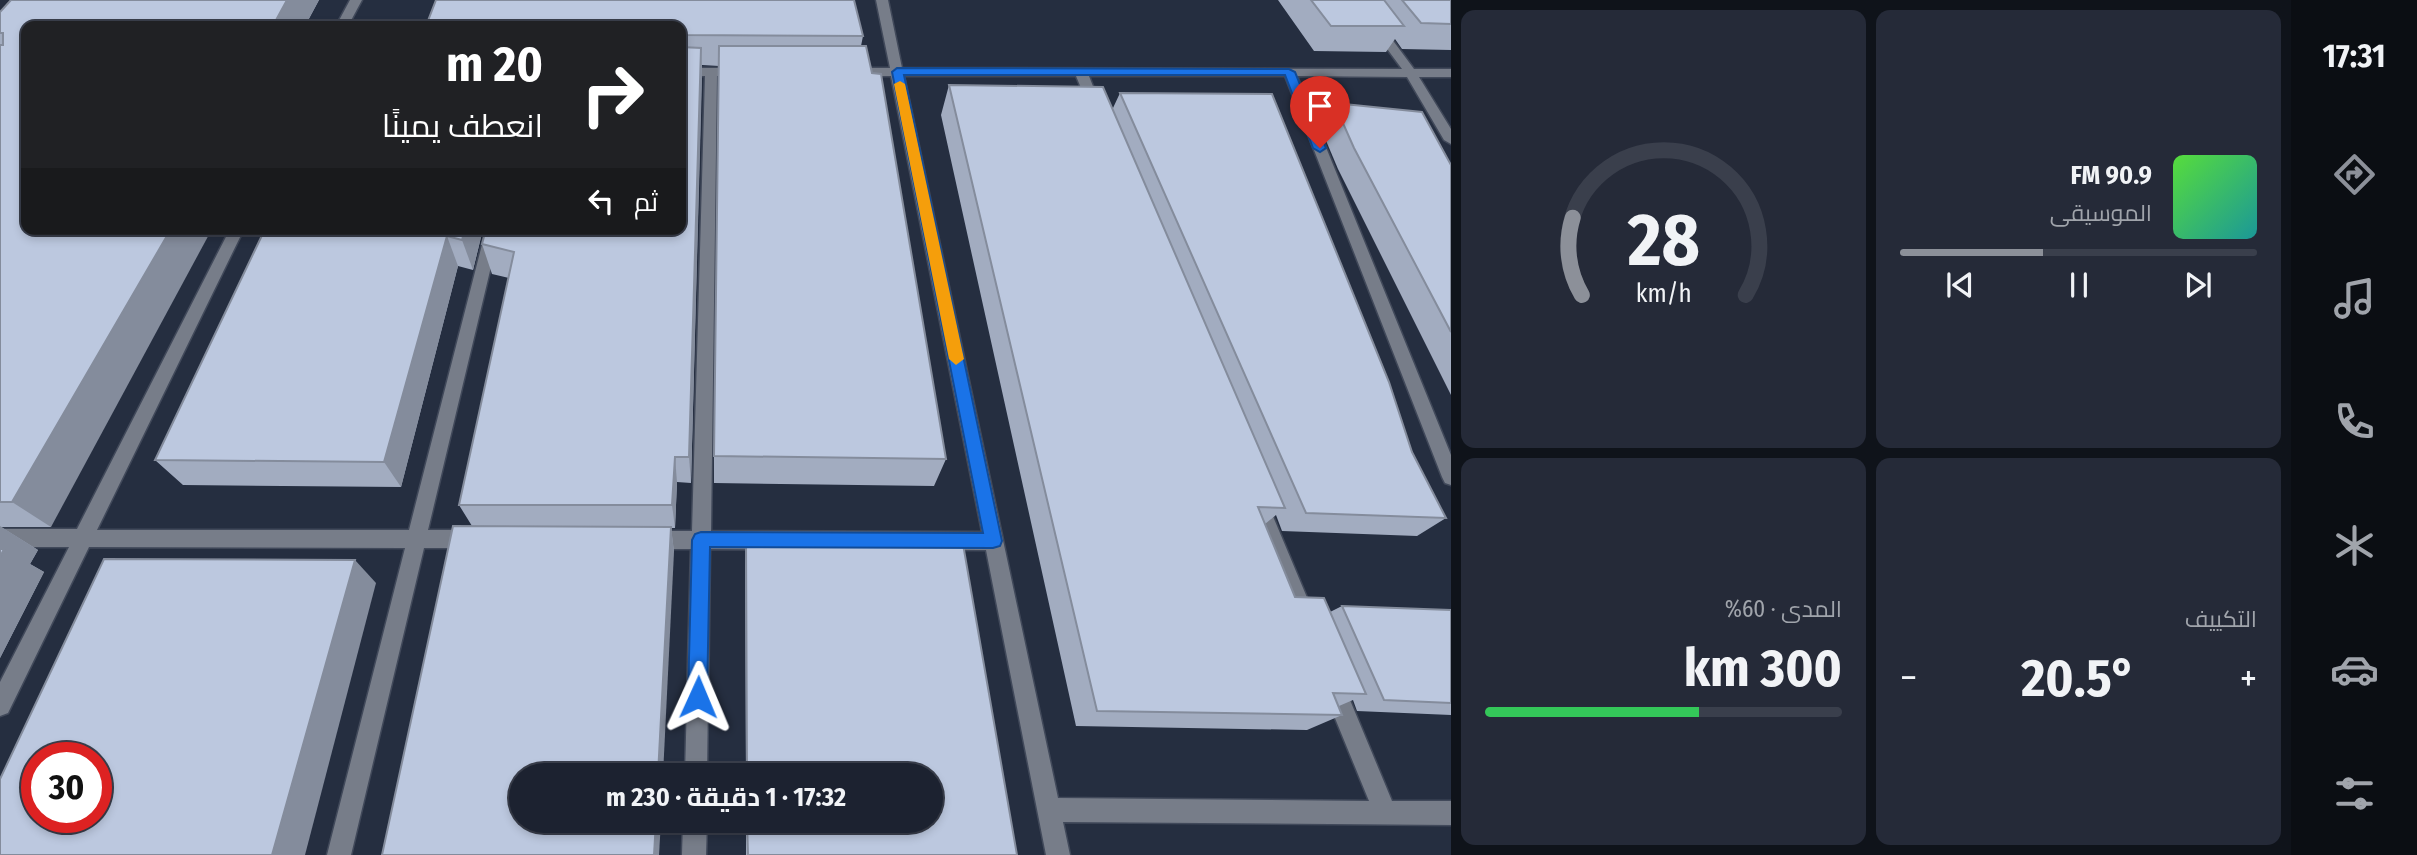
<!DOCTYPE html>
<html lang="ar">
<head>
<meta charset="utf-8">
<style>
  body { margin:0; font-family:"Fira Sans Condensed",Cairo,sans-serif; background:#252a38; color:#f1f3f6; direction:rtl; height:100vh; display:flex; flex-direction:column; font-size:26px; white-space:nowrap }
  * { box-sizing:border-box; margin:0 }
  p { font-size:23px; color:#a0a4ab }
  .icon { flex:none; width:38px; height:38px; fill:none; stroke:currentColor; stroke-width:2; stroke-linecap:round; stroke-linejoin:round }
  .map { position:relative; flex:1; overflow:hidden; direction:ltr }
  .side { display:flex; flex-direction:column; gap:10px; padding:10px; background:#0f131a; width:840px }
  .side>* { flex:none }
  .guide { position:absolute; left:21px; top:21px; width:665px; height:214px; border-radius:14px; box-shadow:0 4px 10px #0003,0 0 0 2px #3a3f4c; direction:rtl; background:#202124; color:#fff; overflow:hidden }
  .speed { position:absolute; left:21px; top:742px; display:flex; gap:14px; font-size:35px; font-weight:700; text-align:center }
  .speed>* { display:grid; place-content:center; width:91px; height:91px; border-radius:50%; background:#1c2230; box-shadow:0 4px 10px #0003,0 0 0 2px #3a3f4c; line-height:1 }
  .speed .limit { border:10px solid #d22; background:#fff; color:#111 }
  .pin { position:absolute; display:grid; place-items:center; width:60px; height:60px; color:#fff; margin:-72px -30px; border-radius:50% 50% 50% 0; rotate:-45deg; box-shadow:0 0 7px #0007 }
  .pin .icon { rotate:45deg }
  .me { position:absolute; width:77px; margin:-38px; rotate:1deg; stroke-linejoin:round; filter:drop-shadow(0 0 5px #0008) }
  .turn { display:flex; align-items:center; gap:24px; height:147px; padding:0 28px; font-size:32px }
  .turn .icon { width:91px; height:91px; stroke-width:2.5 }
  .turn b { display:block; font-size:49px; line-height:60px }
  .then { display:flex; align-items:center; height:66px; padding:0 28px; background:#0003; gap:14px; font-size:26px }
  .big { font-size:52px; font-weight:700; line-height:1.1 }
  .side .tile { flex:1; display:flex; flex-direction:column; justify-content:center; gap:10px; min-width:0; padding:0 24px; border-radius:14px; background:#252a38 }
  .side .dial { align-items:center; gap:0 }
  .dial svg { height:182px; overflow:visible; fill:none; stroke:#3a3f4c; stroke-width:7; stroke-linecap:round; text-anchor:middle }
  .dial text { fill:#f1f3f6; stroke:none }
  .song { display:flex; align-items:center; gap:21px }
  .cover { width:84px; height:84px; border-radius:10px; background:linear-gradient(135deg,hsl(110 70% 55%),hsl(180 70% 35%)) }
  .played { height:7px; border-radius:4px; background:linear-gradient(90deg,#8c9099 40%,#3a3f4c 40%) }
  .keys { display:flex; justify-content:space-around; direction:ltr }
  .heat { display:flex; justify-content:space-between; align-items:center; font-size:38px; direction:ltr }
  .charge { height:10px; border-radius:5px; background:linear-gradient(90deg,#34c759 60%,#3a3f4c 0) }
  .side .tiles { flex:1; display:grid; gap:10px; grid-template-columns:repeat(2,1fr) }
  .trip { position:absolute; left:509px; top:763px; width:434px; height:70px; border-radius:35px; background:#1c2230; box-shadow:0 4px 10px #0003,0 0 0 2px #3a3f4c; font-weight:700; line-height:70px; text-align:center; direction:rtl }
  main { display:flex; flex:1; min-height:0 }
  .menu { display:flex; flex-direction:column; width:126px; justify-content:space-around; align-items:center; background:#0b0e13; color:#a0a4ab }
  .menu .icon { width:49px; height:49px }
  .menu .selected { color:#8c9099 }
  .menu b { font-size:32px; color:#f1f3f6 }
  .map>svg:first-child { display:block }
</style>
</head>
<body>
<main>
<nav class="menu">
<b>17:31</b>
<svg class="icon selected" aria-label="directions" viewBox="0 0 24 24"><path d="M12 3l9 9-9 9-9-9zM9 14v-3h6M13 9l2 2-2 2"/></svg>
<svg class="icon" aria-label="music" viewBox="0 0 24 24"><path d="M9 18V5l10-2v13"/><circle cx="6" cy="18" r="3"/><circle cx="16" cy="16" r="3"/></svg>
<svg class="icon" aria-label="phone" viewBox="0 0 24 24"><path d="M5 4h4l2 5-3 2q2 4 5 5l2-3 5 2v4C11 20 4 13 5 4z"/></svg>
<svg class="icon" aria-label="climate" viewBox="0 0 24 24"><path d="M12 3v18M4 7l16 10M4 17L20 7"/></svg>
<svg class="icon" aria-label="car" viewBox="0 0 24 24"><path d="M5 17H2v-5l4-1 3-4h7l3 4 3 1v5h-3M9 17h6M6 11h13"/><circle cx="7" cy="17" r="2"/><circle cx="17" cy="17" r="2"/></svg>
<svg class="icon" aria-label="filters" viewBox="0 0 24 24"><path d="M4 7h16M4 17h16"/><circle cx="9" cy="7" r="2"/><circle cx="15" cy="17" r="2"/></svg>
</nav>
<section class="side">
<div class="tiles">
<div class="tile">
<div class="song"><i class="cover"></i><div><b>90.9 FM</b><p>الموسيقى</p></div></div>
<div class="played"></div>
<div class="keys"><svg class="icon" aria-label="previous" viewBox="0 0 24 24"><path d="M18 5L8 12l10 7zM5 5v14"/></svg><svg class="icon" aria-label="pause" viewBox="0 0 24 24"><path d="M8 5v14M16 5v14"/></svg><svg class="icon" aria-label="next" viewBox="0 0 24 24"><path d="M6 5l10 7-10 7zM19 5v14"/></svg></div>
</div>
<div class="tile dial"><svg viewBox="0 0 100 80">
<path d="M14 69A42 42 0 1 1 86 69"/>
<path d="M14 69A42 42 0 0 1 10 35" stroke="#8c9099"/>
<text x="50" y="56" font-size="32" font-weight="700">28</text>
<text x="50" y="72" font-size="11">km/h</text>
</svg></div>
<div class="tile"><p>التكييف</p>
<div class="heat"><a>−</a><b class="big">20.5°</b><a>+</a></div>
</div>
<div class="tile"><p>المدى · 60%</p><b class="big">300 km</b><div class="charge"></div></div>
</div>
</section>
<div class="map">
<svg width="1451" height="855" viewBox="0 0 1451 855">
  <rect width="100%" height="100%" fill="#252e40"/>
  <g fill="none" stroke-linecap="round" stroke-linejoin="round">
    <defs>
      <g id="minor">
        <polygon points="350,0 362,0 348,26 336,26"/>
        <polygon points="876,0 888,0 902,68 1402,69 1351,0 1363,0 1414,69 1451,69 1451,77 1419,77 1451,129 1451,144 1444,140 1407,77 1297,76 1451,455 1451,485 1445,483 1442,477 1285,76 1089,76 1101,107 1095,111 1089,107 1076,76 904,76 1058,798 1369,801 1321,684 1324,676 1332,673 1340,676 1392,801 1451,801 1451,825 1063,822 1070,855 1046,855 986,550 710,549 707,775 685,775 691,549 651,549 644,546 641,540 644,534 651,531 692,531 705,76 681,76 681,68 740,68 746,72 740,76 717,76 711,531 982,532 891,76 849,76 843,72 849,68 890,68"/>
        <polygon points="230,229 244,229 97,530 409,530 486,229 500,229 428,530 472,530 479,533 482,539 479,545 472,548 424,548 351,855 327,855 405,548 89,547 8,713 0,716 0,682 69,547 0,547 0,529 77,529"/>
        <polygon points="1258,494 1265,496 1267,502 1316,619 1313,626 1306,629 1299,626 1249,502 1251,496"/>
        <polygon points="683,821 707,821 706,855 682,855"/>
      </g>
    </defs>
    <!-- minor casing -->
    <use href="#minor" stroke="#41495a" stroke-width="3"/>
    <!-- minor -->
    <use href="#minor" fill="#777d89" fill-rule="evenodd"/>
  </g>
  <!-- wall -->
  <g fill="#a2acc0">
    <polygon points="319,0 305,26 26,26 51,527 1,527 38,550 30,564 44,572 0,658 0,12"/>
    <polygon points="1278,0 1451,0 1451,50 1402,49 1395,39 1386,52 1314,51"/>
    <polygon points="681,26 863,36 861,46 946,459 934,486 714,483 714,456 719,66 702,65 691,483 677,482 675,528 671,528 674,552 472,526 459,505 509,278 492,274 482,244 681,229"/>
    <polygon points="949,85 1113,108 1120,93 1412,452 1446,518 1417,536 1282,531 1276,515 1265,524 1295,597 1330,612 1342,606 1451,610 1451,715 1357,711 1353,700 1339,706 1342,715 1307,730 1076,726 941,115"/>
    <polygon points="1334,103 1451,165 1451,395 1338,169 1319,124"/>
    <polygon points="265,229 483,229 473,270 458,266 401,487 183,485 155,460"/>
    <polygon points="746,541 1017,855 746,855 746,821 931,821 931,775 746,775 745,565"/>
  </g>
  <!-- shaded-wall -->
  <g fill="#848c9c">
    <polygon points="287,0 319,0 305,26 277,26 275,22"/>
    <polygon points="701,48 702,79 691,483 689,457"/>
    <polygon points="171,229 212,229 51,527 12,502"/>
    <polygon points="465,229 483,229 473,270 462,240"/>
    <polygon points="447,236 458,266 401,487 384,462"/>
    <polygon points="675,457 677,482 675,528 672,505"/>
    <polygon points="0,526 38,550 30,564 44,572 0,658"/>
    <polygon points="671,527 674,552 663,775 658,775"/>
    <polygon points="355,560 376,583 305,855 272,855"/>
    <polygon points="656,821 661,821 659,855 654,855"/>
  </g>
  <!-- building -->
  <g fill="#bcc8df" stroke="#848c9c" stroke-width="2" fill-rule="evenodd">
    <polygon points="11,0 287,0 275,22 215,21 212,26 26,26 26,229 171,229 12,502 0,502 0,45 3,45 3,33 0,33 0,12"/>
    <polygon points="436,0 854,0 863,36 681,35 681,26 426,26"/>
    <polygon points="1311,0 1384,0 1404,26 1331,26"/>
    <polygon points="1402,0 1451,0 1451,24 1421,23"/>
    <polygon points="719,46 866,46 872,73 881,74 946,459 714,456"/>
    <polygon points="681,47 701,48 689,457 675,457 672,505 459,505 514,252 482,244 486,229 681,229"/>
    <polygon points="949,85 1103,87 1285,508 1258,507 1295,597 1324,598 1366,694 1333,693 1342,715 1097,711"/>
    <polygon points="1120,93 1272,94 1389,382 1412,452 1446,518 1306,513"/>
    <polygon points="1334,103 1422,112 1451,165 1451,332 1354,148"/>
    <polygon points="265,229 465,229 462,240 447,236 384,462 155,460"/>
    <polygon points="453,526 671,527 658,775 522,775 522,821 656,821 654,855 382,855"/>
    <polygon points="746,541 963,544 1017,855 748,855 747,821 931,821 931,775 747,775"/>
    <polygon points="0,549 4,549 0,557"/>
    <path d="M104,559L355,560L272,855H0V779ZM37,758H96V817H37Z"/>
    <polygon points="1342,606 1451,610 1451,703 1384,700"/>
  </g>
  <!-- route -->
  <polygon fill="#1a73e8" stroke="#114b97" stroke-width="2" points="897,68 1289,69 1295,72 1326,148 1320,152 1313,148 1285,75 904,75 1002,541 1000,546 993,548 710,547 707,697 705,704 698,706 691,704 688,697 692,540 695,534 701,532 983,533 892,72"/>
  <!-- slow -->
  <polygon fill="#f59e0b" points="900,81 905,84 964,359 956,365 949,359 894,84"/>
</svg>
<div class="speed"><div class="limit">30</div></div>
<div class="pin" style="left:1320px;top:148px;background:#d93025"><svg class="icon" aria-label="arrive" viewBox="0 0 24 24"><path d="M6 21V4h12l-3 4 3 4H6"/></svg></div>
<svg class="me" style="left:698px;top:697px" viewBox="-20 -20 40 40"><path d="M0-17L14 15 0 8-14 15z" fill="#1a73e8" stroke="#fff" stroke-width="4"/></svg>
<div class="trip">17:32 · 1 دقيقة · 230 m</div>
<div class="guide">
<div class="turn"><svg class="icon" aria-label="right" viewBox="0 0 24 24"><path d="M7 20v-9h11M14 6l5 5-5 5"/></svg><div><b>20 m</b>انعطف يمينًا</div></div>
<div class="then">ثم<svg class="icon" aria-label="left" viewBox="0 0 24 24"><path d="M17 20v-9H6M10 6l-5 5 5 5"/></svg></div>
</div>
</div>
</main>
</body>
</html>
